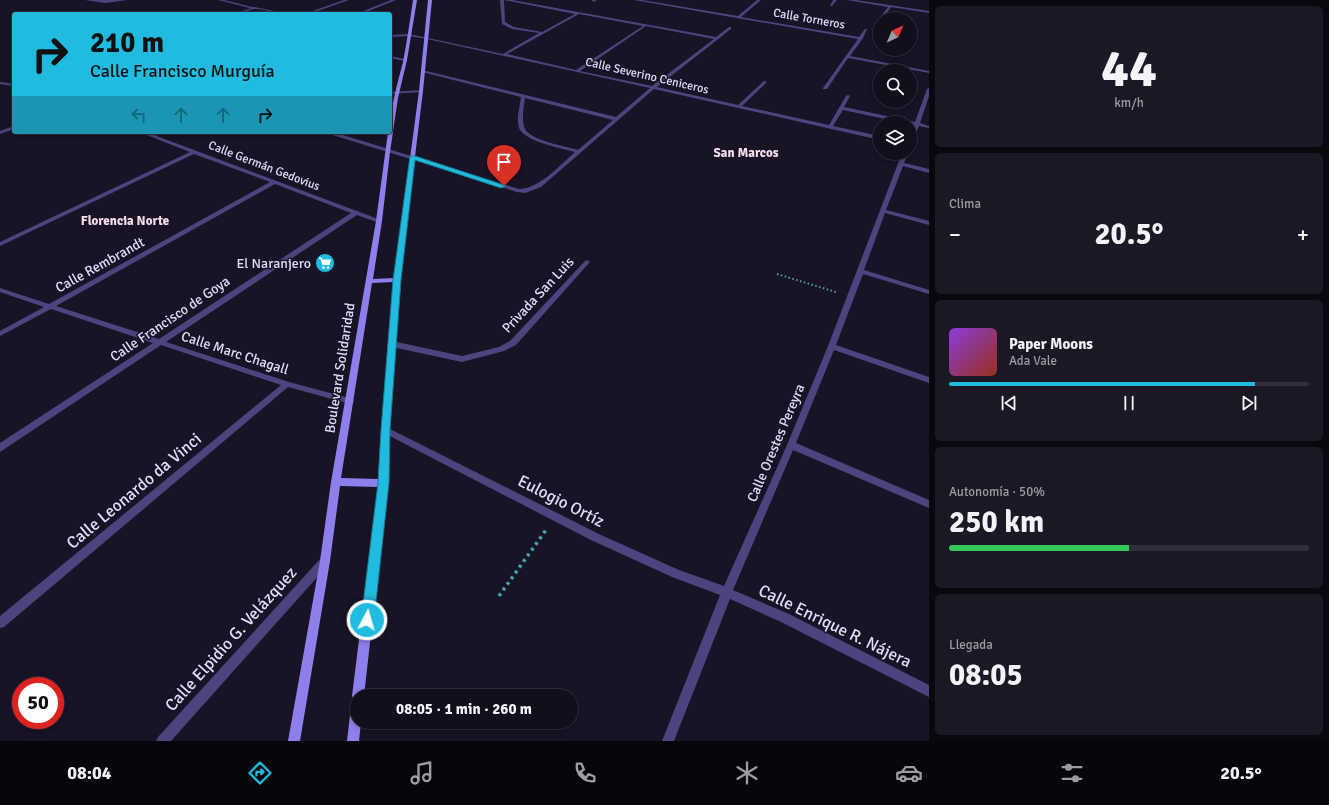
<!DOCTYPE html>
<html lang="es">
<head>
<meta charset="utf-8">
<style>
  body { margin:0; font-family:Signika,sans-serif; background:#1b1725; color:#f1f3f6; height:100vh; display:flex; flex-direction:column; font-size:15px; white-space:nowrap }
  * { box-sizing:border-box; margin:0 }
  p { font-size:13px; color:#9c9ca3 }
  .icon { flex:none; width:22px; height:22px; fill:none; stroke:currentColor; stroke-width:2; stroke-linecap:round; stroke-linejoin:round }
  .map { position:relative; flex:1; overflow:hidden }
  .details { display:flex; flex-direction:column; gap:6px; padding:6px; background:#0a080f; width:400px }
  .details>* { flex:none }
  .guide { position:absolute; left:12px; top:12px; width:380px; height:122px; border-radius:4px; box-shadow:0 2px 6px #0003,0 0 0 1px #312e3b; background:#22bbe0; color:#111; overflow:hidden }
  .needle { width:26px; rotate:44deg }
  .tools { position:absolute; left:873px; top:12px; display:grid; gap:8px }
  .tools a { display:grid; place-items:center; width:44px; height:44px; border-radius:50%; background:#120e1c; box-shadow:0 2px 6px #0003,0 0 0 1px #312e3b; font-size:20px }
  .speed { position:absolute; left:12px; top:677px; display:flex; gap:8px; font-size:20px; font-weight:700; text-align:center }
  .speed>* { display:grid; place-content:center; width:52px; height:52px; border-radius:50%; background:#120e1c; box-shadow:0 2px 6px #0003,0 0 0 1px #312e3b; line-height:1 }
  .speed .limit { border:6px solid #d22; background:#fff; color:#111 }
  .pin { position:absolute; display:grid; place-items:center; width:34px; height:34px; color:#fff; margin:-41px -17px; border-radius:50% 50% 50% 0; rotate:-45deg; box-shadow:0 0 4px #0007 }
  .pin .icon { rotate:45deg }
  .me { position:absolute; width:44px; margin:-22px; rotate:6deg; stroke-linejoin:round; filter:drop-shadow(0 0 3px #0008) }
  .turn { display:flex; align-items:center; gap:14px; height:84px; padding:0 12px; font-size:18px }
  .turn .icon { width:52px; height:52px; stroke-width:2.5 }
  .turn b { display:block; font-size:28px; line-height:34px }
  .lanes { display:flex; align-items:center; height:38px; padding:0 12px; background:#0003; justify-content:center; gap:20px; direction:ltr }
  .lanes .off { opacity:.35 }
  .big { font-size:30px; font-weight:700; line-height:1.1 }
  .details .card { flex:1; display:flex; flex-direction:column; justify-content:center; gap:6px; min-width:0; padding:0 14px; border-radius:6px; background:#1b1725 }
  .details .dial { align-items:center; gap:0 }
  .dial b { font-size:52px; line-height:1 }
  .song { display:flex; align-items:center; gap:12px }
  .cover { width:48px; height:48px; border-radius:6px; background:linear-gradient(135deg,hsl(270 70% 55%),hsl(10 70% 35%)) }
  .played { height:4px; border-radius:2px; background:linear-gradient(90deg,#22bbe0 85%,#312e3b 85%) }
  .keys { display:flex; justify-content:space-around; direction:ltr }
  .heat { display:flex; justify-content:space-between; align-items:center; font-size:22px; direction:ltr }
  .charge { height:6px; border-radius:3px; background:linear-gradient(90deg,#34c759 50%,#312e3b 0) }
  .trip { position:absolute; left:350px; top:689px; width:228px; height:40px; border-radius:20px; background:#120e1c; box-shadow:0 2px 6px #0003,0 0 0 1px #312e3b; font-weight:700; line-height:40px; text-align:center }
  .menu { display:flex; height:64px; justify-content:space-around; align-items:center; background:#07060b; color:#9c9ca3 }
  .menu .icon { width:28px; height:28px }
  .menu .selected { color:#22bbe0 }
  .menu b { font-size:18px; color:#f1f3f6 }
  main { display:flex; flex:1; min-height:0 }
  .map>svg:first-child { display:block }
</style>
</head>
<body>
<main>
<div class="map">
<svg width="929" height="741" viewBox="0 0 929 741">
  <rect width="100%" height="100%" fill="#181325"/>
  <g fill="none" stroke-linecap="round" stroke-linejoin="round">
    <!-- path-far1 -->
    <polyline stroke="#41a6a9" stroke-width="2" stroke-dasharray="1.5 2.5" stroke-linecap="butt" points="777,274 836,292"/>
    <!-- path -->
    <polyline stroke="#41a6a9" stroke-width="3.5" stroke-dasharray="3 4" stroke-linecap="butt" points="499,596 546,530"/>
    <!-- service -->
    <g fill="#4c447e" fill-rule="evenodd">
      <polygon points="85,0 128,0 105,3"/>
      <polygon points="218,0 224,0 256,8 254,9"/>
    </g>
    <!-- minor -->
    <g fill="#4c447e" fill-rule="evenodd">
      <polygon points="344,0 349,0 309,14 304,14"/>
      <polygon points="391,0 396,0 361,14 356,14"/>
      <path d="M500,0H504L505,22L514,27L542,32L575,14L504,0H512L716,37L729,27H731V29L657,87L738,105L764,81H766V83L742,106L829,125L846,96L848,95L850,96L844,107L915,122L927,89L929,88V96L920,123L929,126V128L919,126L913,140L910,142V134L914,125L910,124V123H904L843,110L833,126L880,136V140L654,89L541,187L525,193L517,192L326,133V132H333L519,189C539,189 560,165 575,152C561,148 525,142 519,128C516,119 520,106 521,97L422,72V70L616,117L650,88L427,39L409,36L390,37V35L409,34L503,54L539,33L512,29L502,24ZM579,14L643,26L576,70L507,54ZM646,26L714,39L652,86L580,71ZM525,98L613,120L578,150C565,146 532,141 525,129C521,121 524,106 525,98Z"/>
      <polygon points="592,0 597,0 593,2"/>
      <polygon points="634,0 642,0 738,16 757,0 761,0 741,17 859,37 865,29 867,29 863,38 850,56 929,71 929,73 848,58 827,89 823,89 823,88 858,39"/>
      <polygon points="833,0 837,0 832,6 830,6"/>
      <polygon points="847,0 856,0 929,11 929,13 891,7 883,19 880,20 879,19 888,7"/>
      <path d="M254,7L285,13L287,14C276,14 262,8 254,9C247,10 241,14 234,14Z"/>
      <polygon points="390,56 405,59 407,60 405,61 390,58"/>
      <polygon points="0,82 14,84 14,86 0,84"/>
      <polygon points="423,90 423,92 421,92 390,94 390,92"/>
      <polygon points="14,126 14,129 0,134 0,131"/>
      <path d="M139,132H146L381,220L382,221L379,223L357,215L166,342L289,382L353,399L354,401L353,403L350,404L288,387L4,627L0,628V616L281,385L161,345L0,452V443L153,343L51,309L0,336V331L44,307L0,292V288L49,304L270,182L194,154L0,246V242L190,152ZM275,184L351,213L159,339L56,306Z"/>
      <polygon points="902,153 908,153 904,163 929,169 929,173 903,166 886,210 929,221 929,225 885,213 864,270 929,290 929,294 863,274 836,345 929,377 929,383 834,350 796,443 929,500 929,508 793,450 733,590 789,614 929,685 929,697 781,622 730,599 674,741 662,741 720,595 672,577 591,540 382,432 381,430 382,428 388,428 599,534 679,570 724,586 787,445 828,346"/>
      <polygon points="587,260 590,262 589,263 516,345 504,351 462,362 392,347 388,344 392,341 462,356 499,347 510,341 585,261"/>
      <polygon points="325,556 329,558 330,561 329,564 171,741 156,741 158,737 321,558"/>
    </g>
    <!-- secondary -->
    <path fill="#8d80ed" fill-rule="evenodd" d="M413,0H417L407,60L398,98L390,152L382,221L373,279L394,278L419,91L428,0H432L423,91L400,280L389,430L388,483L364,696H357V722H361L359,741H347L351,706L353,702L355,701L352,696L378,487L340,486L330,561L300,741H288L320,561L331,482L376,221L388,132H390C390,108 397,85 403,62C407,41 410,20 413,0ZM393,282L381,430L378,479L341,478L372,283Z"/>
  </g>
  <!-- route -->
  <polygon fill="#22bbe0" stroke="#167a92" points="410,156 415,156 507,186 501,188 415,160 401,280 390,430 389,483 374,620 372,624 367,626 363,624 361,620 378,483 381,430 393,280"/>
  <!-- icons -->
  <defs>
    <symbol id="supermarket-disc" viewBox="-11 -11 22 22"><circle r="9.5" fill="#22bbe0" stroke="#181325"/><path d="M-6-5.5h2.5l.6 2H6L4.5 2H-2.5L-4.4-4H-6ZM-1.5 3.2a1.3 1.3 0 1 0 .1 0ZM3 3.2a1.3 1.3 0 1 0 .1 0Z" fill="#fff"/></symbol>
  </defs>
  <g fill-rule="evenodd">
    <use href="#supermarket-disc" x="314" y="252" width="22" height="22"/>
  </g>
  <g text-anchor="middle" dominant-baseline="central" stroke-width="3" stroke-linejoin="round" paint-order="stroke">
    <!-- far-street labels -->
    <g font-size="12" fill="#e2dcfa" stroke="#181325">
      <text transform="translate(809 19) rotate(10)">Calle Torneros</text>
      <text transform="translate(647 76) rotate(13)">Calle Severino Ceniceros</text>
      <text transform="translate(264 166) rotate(21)">Calle Germán Gedovius</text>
    </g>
    <!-- far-neighbourhood labels -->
    <g font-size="13" font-weight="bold" fill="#fadeed" stroke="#181325">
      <text x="746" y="153">San Marcos</text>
      <text x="125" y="221">Florencia Norte</text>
    </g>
    <!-- poi labels -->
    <g font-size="14" fill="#e2dcfa" stroke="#181325" text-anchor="end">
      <text x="311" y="263">El Naranjero</text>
    </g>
    <!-- street labels -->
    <g font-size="14" fill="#e2dcfa" stroke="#181325">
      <text transform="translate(100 265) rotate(-29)">Calle Rembrandt</text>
      <text transform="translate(538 295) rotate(-47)">Privada San Luis</text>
      <text transform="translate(170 319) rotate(-34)">Calle Francisco de Goya</text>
      <text transform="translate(235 353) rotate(18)">Calle Marc Chagall</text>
      <text transform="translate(340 368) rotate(-81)">Boulevard Solidaridad</text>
      <text transform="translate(776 443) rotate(-67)">Calle Orestes Pereyra</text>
    </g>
    <!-- near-street labels -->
    <g font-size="17" fill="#e2dcfa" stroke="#181325">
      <text transform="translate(134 491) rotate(-40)">Calle Leonardo da Vinci</text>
      <text transform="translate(561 501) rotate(27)">Eulogio Ortíz</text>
      <text transform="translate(835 626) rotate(26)">Calle Enrique R. Nájera</text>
      <text transform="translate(231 639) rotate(-48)">Calle Elpidio G. Velázquez</text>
    </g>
  </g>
</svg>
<div class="tools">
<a><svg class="needle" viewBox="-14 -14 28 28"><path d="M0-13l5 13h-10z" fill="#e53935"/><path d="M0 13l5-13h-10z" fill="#9c9ca3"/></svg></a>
<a><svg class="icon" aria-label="search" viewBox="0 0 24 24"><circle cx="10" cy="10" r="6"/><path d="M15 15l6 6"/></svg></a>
<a><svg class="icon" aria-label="layers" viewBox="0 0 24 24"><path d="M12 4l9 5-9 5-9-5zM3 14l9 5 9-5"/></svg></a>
</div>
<div class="speed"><div class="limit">50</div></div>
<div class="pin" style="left:504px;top:186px;background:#d93025"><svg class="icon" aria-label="arrive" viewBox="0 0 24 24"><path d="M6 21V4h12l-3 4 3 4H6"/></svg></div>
<svg class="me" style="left:367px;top:620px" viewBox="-20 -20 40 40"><circle r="17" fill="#22bbe0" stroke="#fff" stroke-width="3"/><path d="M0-11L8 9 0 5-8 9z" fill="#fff"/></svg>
<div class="trip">08:05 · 1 min · 260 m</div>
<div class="guide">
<div class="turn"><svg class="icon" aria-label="right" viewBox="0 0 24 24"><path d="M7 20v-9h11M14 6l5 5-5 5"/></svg><div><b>210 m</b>Calle Francisco Murguía</div></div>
<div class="lanes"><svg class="icon off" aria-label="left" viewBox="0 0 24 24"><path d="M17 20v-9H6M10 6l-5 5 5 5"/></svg><svg class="icon off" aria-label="ahead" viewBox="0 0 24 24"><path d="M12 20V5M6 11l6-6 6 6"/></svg><svg class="icon off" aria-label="ahead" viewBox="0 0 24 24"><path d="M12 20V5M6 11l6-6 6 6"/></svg><svg class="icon" aria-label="right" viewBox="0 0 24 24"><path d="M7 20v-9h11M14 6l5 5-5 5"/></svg></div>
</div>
</div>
<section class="details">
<div class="card dial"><b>44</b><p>km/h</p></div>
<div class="card"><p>Clima</p>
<div class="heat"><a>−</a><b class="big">20.5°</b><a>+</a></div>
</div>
<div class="card">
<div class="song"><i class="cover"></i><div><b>Paper Moons</b><p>Ada Vale</p></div></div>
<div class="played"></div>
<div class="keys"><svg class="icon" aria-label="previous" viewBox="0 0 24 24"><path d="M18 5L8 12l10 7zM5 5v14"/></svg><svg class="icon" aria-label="pause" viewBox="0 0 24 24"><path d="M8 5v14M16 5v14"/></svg><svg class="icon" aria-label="next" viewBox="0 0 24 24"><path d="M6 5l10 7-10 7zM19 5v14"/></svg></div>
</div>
<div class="card"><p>Autonomía · 50%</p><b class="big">250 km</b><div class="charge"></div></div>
<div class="card"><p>Llegada</p><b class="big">08:05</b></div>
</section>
</main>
<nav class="menu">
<b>08:04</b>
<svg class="icon selected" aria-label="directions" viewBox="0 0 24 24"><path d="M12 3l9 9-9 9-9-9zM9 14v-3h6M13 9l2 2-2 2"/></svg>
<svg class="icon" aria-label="music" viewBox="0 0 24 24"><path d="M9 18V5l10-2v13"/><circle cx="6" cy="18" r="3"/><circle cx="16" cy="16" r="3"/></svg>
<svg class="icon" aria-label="phone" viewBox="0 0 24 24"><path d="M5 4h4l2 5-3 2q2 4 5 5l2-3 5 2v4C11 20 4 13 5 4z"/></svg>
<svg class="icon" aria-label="climate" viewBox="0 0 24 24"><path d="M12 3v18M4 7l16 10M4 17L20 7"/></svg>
<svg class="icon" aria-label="car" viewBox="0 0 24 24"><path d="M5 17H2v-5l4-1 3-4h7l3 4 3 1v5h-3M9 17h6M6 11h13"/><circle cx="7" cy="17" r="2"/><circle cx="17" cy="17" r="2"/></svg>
<svg class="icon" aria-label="filters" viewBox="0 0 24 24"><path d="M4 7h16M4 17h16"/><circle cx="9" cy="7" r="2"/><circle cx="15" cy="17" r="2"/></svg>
<b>20.5°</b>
</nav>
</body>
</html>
